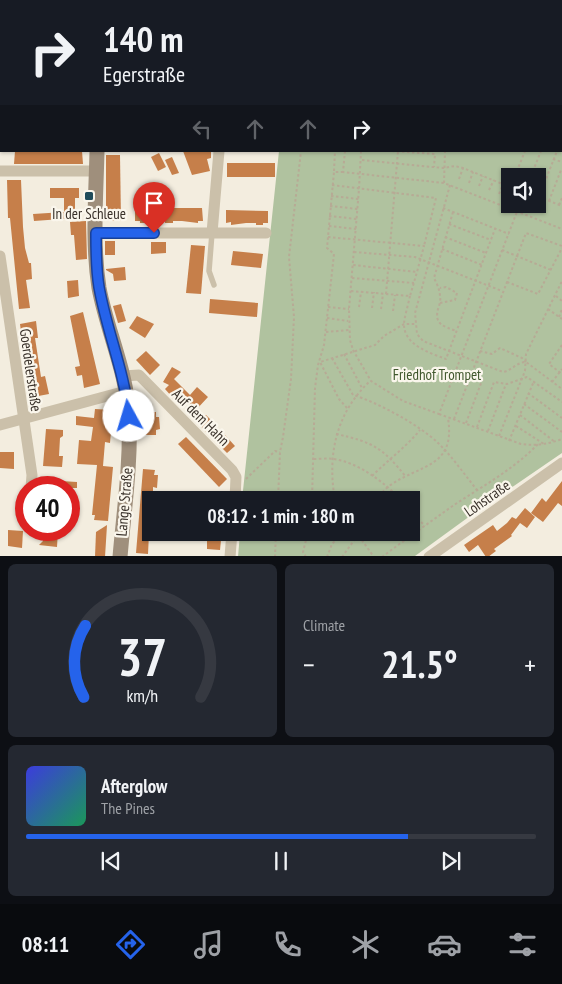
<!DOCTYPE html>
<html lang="en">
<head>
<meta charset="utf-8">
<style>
  body { margin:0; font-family:"PT Sans Narrow",sans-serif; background:#242831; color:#f1f3f6; height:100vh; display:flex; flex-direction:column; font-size:19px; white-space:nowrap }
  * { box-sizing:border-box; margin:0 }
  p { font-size:16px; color:#9ea1a6 }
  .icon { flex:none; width:28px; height:28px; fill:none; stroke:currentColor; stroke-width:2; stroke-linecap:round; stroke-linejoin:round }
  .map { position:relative; height:556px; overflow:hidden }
  .sheet { display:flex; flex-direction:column; gap:8px; padding:8px; background:#0d0f14; flex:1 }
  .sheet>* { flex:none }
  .guide { position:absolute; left:0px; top:0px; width:562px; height:152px; box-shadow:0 1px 4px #0004; background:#171b24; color:#f1f3f6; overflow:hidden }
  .fabs { position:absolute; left:501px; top:168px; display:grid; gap:10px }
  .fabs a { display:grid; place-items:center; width:45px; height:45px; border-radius:0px; background:#171b24; box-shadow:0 1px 4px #0004; font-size:25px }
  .speed { position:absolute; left:15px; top:476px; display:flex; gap:10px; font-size:25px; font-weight:700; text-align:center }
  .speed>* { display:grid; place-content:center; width:65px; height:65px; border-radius:50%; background:#171b24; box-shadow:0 1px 4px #0004; line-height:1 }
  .speed .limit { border:8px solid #d22; background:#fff; color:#111 }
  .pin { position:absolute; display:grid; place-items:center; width:42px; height:42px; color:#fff; margin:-51px -21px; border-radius:50% 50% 50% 0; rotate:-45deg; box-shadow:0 0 5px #0007 }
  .pin .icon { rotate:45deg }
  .me { position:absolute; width:55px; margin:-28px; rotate:354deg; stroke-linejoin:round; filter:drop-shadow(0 0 4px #0008) }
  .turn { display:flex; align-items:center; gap:18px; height:105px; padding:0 20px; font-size:22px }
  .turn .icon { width:65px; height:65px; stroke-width:2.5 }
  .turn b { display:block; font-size:35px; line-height:42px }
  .lanes { display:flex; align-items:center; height:48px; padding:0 20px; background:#0003; justify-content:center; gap:25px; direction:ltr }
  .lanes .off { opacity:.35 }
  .big { font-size:38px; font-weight:700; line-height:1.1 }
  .sheet .card { flex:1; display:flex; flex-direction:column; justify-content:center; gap:8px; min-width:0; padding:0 18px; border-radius:8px; background:#242831 }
  .sheet .dial { align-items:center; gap:0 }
  .dial svg { height:130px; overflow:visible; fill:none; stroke:#363941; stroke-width:7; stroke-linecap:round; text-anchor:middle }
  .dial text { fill:#f1f3f6; stroke:none }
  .song { display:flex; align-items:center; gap:15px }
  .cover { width:60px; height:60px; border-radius:8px; background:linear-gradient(135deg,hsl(240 70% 55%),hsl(150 70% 35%)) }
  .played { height:5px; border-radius:2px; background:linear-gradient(90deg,#2563eb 75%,#363941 75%) }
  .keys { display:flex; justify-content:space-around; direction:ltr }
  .heat { display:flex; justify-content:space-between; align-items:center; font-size:28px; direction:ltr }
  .sheet .tiles { flex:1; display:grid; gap:8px; grid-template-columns:1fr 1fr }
  .card:last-child { grid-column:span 2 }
  .trip { position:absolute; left:142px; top:491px; width:278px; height:50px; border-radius:0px; background:#171b24; box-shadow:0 1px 4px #0004; font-weight:700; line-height:50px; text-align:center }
  .menu { display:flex; height:80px; justify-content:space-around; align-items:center; background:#090b0e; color:#9ea1a6 }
  .menu .icon { width:35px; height:35px }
  .menu .active { color:#2563eb }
  .menu b { font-size:22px; color:#f1f3f6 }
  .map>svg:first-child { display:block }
</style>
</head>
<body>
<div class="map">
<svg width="562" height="557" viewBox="0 0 562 557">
  <rect width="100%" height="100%" fill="#f3eddf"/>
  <!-- green -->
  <path fill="#b0c29f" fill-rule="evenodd" d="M291,0H562V453L470,516L415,556L238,557L240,533L411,532V500H242L279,151H561V1H291ZM510,176H538V204H510Z"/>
  <!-- building -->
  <g fill="#c67f4a">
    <polygon points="15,151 82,151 83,164 14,164"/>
    <polygon points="183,151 211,151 211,158 207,159 210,171 192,175"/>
    <polygon points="159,153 166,167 158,171 151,157"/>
    <polygon points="106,155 120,155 121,221 106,221"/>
    <polygon points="172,157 179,173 172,175 165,160"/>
    <rect x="227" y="163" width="48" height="14"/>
    <polygon points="7,180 21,180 23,227 25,248 29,263 31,263 32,279 26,280 30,308 19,309 10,218 8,218"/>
    <polygon points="50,188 79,188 79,198 75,198 75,218 34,221 33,214 64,212 64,198 50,198"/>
    <polygon points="135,208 202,208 203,221 198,221 198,223 182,221 173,221 173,223 165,223 165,221 147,221 147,223 140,223 140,221 135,221"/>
    <polygon points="226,210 268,211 268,223 263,223 263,225 256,225 256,223 246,223 231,225 231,222 226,223"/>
    <polygon points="86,221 87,259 76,260 74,235 71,235 70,222"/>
    <rect x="105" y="241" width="10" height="14"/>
    <polygon points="151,242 166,242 166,253 151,254"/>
    <polygon points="191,245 205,246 201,294 186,293"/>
    <polygon points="233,251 263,254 261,268 231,265"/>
    <polygon points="125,267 126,280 114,281 113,274 106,270 106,269"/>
    <polygon points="78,280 79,296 68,298 67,281"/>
    <polygon points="210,299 258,303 257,317 209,313"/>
    <polygon points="121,304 126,321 118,323 113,306"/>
    <polygon points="83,312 100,384 84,388 82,375 77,376 75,367 80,366 70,316"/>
    <polygon points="137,316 154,324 145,338 129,328"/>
    <polygon points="36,321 38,338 35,338 41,377 45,376 49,394 33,397 29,368 26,369 20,324"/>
    <polygon points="146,351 160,365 150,375 136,360"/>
    <polygon points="172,367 181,372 174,379 190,395 197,387 208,397 195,411 178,393 173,398 165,389 169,385 163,382"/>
    <polygon points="95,409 113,410 110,443 105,442 103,466 113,467 108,521 94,520 95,515 92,515 97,465 77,464 79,440 91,441 93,427 76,425 76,416 94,418"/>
    <polygon points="144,412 156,412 156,417 159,417 160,429 156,430 156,435 145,435"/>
    <polygon points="206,415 216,425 207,433 198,423"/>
    <polygon points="46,429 63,430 63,436 60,438 59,456 63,456 62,467 43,466"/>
    <polygon points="225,435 235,446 227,453 217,443"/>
    <polygon points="186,437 227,479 219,487 178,444"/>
    <polygon points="0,452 14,452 14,469 0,468"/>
    <polygon points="143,469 155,470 154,475 158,475 157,488 153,487 153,493 151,493 148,554 136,553"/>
    <polygon points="45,480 77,482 77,488 44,488"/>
    <polygon points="562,481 562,506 558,503 543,522 531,513 542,498 546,502"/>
    <polygon points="525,508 535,517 527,528 520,523 511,535 512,536 494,549 496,551 488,557 486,557 478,545 469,552 464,545 493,525 497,531 507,523 512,517 516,519"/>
    <polygon points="107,525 105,557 95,557 96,532"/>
    <polygon points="8,530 23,531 22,548 8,546"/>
    <polygon points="44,530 58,530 57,547 39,545 43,541"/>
    <polygon points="207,540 221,540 220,550 207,549"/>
  </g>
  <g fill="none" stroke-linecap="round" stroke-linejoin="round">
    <!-- path -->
    <g stroke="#b7aa95" stroke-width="2" stroke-dasharray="2.5 2.5" stroke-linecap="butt">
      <polyline points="376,0 393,1"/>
      <polyline points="460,0 461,1"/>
      <polyline points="527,0 529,1"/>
      <polyline points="293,1 295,0"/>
      <polyline points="316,1 316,0"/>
      <polyline points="349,1 350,0"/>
      <polyline points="358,1 358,0"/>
      <polyline points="412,1 412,0"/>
      <polyline points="473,1 473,0"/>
      <polyline points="486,1 486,0"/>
      <polyline points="498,1 499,0"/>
      <polyline points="518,1 519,0"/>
      <polyline points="554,1 554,0"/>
      <polyline points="561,55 562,55"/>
      <polyline points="561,110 562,110"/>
      <polyline points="561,130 562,128"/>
      <polyline points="561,134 562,134"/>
      <polyline points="561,147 562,148"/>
      <polyline points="345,151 343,172 444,183 562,229"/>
      <polyline points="361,151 359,189 349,309 350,340 353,350 371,381 403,401 439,414 520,204"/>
      <polyline points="392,151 435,154 434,167"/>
      <polyline points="553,159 562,162"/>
      <polyline points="362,160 443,168 455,166 463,168 510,187"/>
      <polyline points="334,171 335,151"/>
      <polyline points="515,176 525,151"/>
      <polyline points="531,176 541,151"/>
      <polyline points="459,179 463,168"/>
      <polyline points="444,183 445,151"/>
      <polyline points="469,183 473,172"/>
      <polyline points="332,185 436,198 424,246"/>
      <path d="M450,185L415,313L417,334L423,341L503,372C511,371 517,362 526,362L562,389"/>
      <polyline points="479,186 483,176"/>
      <polyline points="489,190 494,180"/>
      <polyline points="499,194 503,184"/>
      <polyline points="331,196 359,199"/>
      <polyline points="539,197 557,151"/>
      <polyline points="539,197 562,206"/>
      <polyline points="549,201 561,170"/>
      <polyline points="559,205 562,198"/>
      <polyline points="330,206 358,209"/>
      <polyline points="443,208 509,234"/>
      <path d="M453,212L434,278C437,284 440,290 440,297C441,301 439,306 438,309C434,325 444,326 456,331"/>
      <polyline points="329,216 357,219"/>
      <polyline points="449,224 491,240"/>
      <polyline points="329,226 356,229"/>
      <polyline points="328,237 424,246 417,272 353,265"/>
      <polyline points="445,237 486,253"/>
      <polyline points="442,249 482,265"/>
      <polyline points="502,250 551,270"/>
      <polyline points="354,252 415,257 502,291"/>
      <polyline points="352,278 414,283"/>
      <polyline points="507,282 538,294 562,248"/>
      <polyline points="351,291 410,296 417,272"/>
      <polyline points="386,294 398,151"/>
      <path d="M410,296C408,305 405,315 404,323C403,345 430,353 446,359L495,229"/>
      <polyline points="556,296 562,301"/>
      <polyline points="440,303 455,300 457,293 446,287 440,288"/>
      <polyline points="328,307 349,309"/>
      <polyline points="359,307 361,292"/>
      <polyline points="372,308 374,292"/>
      <polyline points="381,309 383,294"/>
      <polyline points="548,309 562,319"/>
      <polyline points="393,311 395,295"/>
      <polyline points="559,317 562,309"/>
      <polyline points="327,318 348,321"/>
      <polyline points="326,332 349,330"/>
      <polyline points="562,345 549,364 562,374"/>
      <polyline points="480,351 492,354 500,348 522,358 526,362"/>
      <polyline points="344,354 362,388"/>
      <path d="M332,358L353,395C377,402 419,425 437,442C452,456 464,474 477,490"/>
      <polyline points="552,382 562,369"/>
      <polyline points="528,393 562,418"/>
      <polyline points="524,404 562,432"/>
      <polyline points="347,408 339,399 320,362 375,345 384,336 404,324 415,324"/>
      <path d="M439,414L521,444C535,446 549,444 562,439"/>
      <polyline points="520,415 555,442"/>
      <polyline points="454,419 526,233 562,246"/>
      <polyline points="466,423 483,378 471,374"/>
      <polyline points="516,426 544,444"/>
      <polyline points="477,427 494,382 507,384 527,377 562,402"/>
      <polyline points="488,431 506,384"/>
      <path d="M336,434C373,442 383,448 406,477"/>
      <polyline points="499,436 525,371 526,354 562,281"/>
      <polyline points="509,441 534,381"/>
      <path d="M314,459C320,459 328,458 334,459C359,463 384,482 401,500"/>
      <path d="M372,476C388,460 406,447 420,430"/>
      <polyline points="246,479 275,451 280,452"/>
      <polyline points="278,500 280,452 283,437 291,379 294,317 289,257 301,151"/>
      <polyline points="312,500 315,388 318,365 324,345 334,254 327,248 334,172 343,172"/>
      <path d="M335,500C327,455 336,413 370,381"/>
      <path d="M376,500C380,495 384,490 389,486C420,464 456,468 448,418"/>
      <polyline points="411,511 425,526"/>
      <polyline points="356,532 374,557"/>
      <polyline points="275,557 276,532"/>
      <polyline points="306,557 303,552 308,532"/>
      <polyline points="327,557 332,544 343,532"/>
      <polyline points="342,557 358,535"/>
      <path d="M382,557C406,539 430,522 454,505C483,486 514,469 538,444"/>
    </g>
    <!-- lane -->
    <polyline stroke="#cbc0aa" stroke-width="5.5" points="212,233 209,271 214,285"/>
    <!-- street -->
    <g stroke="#cbc0aa" stroke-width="11">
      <polyline points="0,171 96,171"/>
      <polyline points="95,233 266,233"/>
      <polyline points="212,233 219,151"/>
      <polyline points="0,256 32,475 31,488"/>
      <polyline points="123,376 139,375 232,470 236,477 235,500"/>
      <polyline points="0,425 126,391"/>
      <polyline points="25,506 26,504"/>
      <polyline points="230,557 232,532"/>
      <polyline points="429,557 562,463"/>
    </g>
    <!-- secondary -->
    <g stroke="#9f8f7c" stroke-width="15">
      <polyline points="81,0 81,1"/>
      <path d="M97,151C96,196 92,243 99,288C107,331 127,372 129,417C131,463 124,510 120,557"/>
    </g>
  </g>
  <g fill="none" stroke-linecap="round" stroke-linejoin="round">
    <defs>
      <path id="route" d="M129,416C124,370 107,332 99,287C96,269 96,251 96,233H154"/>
    </defs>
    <!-- route casing -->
    <use href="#route" stroke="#184099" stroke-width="12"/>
    <!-- route -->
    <use href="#route" stroke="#2563eb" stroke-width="9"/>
  </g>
  <!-- markers -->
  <rect fill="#1f4c5b" stroke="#faf6ec" stroke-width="2" x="84" y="191" width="10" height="10" rx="2.5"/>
  <g text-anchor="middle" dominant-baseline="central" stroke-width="4.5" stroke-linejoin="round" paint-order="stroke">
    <!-- poi labels -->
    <g font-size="15" fill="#39312a" stroke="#faf6ec">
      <text x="89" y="213">In der Schleue</text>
    </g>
    <!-- street labels -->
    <g font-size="15" fill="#39312a" stroke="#faf6ec">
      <text transform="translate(31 370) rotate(82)">Goerdelerstraße</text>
      <text transform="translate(201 417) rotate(45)">Auf dem Hahn</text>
      <text transform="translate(487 498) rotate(-35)">Lohstraße</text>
      <text transform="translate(124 502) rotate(-85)">Lange Straße</text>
    </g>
    <!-- park labels -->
    <g font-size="15" fill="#40572d" stroke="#faf6ec">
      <text x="437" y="374">Friedhof Trompet</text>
    </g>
  </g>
</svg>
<div class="fabs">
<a><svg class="icon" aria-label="sound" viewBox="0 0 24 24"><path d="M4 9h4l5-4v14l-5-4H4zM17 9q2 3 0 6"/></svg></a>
</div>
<div class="speed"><div class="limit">40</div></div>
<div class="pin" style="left:154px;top:233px;background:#d93025"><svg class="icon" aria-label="arrive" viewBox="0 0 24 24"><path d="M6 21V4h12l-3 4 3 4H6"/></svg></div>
<svg class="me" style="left:129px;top:416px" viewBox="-20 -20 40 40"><circle r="19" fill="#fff"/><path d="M0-13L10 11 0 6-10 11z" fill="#2563eb"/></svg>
<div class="trip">08:12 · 1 min · 180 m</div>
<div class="guide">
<div class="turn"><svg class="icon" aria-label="right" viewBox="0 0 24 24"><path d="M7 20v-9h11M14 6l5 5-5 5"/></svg><div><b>140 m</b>Egerstraße</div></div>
<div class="lanes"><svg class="icon off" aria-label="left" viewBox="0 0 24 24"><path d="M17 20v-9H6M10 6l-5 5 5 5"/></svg><svg class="icon off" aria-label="ahead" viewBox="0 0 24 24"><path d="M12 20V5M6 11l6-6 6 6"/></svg><svg class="icon off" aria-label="ahead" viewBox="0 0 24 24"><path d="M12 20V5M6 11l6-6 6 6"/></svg><svg class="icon" aria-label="right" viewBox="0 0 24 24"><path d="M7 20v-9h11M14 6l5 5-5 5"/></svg></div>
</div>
</div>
<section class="sheet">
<div class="tiles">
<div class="card dial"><svg viewBox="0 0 100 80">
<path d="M14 69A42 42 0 1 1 86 69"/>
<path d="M14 69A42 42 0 0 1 15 25" stroke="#2563eb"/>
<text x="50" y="56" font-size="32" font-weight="700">37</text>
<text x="50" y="72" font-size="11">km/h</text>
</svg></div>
<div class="card"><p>Climate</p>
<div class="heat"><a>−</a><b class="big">21.5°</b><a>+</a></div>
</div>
<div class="card">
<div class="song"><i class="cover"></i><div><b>Afterglow</b><p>The Pines</p></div></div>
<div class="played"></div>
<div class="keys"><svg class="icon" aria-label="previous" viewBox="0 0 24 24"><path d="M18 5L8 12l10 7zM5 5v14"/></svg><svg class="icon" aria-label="pause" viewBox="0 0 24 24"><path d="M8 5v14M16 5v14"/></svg><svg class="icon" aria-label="next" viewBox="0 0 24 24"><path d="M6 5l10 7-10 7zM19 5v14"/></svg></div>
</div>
</div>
</section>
<nav class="menu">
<b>08:11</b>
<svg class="icon active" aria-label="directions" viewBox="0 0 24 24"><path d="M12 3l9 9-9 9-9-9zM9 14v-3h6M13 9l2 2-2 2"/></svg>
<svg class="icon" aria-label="music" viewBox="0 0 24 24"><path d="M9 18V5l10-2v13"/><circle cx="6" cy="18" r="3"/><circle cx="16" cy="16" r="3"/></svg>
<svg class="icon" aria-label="phone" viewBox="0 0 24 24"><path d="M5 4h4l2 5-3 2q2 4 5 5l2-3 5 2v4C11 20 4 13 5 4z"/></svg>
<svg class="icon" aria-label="climate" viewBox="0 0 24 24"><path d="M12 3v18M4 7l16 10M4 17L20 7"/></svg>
<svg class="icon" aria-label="car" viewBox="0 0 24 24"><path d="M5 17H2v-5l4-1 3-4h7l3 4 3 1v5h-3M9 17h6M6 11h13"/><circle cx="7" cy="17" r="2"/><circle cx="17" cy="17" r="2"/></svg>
<svg class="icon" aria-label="filters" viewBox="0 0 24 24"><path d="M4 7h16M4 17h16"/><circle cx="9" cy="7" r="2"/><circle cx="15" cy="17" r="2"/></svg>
</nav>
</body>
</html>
